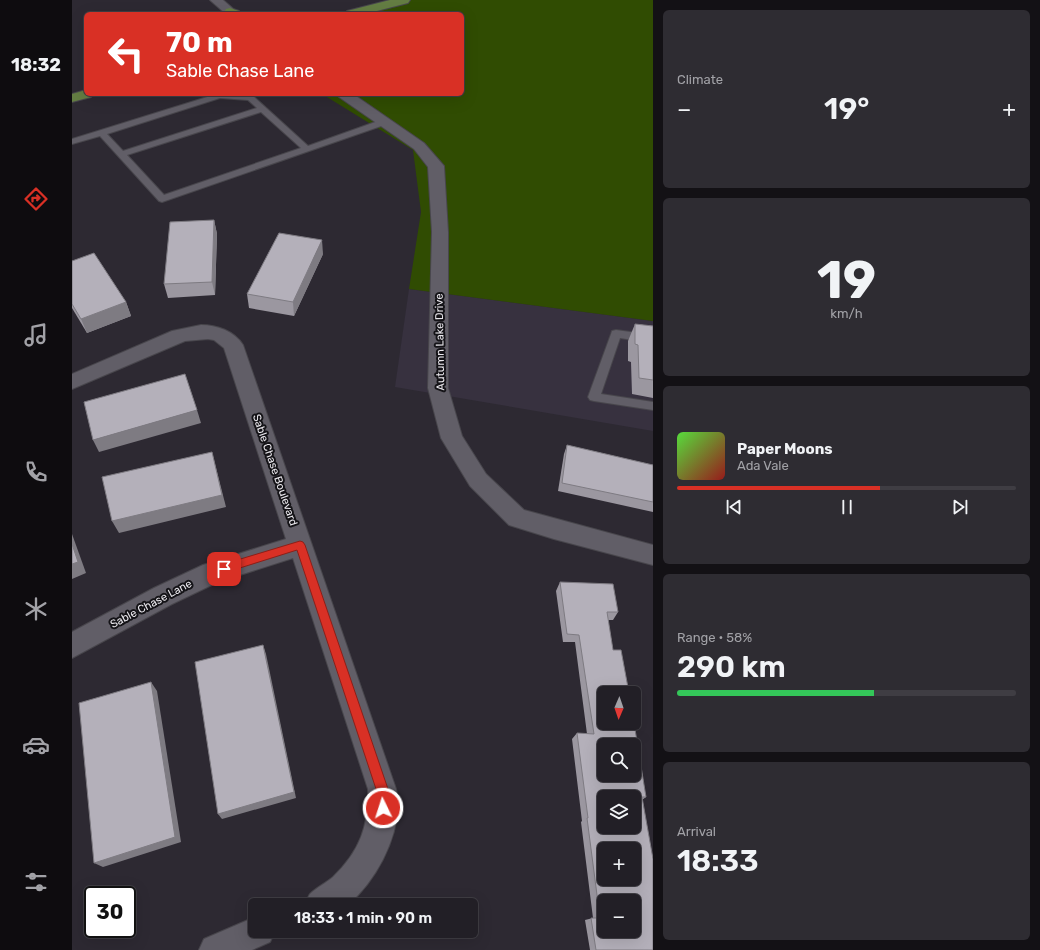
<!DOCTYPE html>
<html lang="en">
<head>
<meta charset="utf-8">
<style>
  body { margin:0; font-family:Rubik,sans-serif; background:#2e2c32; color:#f1f3f6; height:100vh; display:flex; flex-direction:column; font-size:15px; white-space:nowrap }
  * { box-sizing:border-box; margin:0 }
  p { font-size:13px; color:#a2a2a7 }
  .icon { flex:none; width:22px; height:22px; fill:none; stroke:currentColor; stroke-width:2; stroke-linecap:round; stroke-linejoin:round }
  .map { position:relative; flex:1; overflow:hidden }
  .sheet { display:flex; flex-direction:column; gap:10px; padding:10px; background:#131115; width:387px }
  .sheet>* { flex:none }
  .banner { position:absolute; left:12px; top:12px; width:380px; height:84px; border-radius:6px; box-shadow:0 4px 16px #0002,0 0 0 1px #3f3d43; background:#d93025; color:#fff; overflow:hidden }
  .needle { width:26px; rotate:182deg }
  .fabs { position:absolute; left:525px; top:686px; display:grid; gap:8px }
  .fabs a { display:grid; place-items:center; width:44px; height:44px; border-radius:6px; background:#221f26; box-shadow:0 4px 16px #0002,0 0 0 1px #3f3d43; font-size:20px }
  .speed { position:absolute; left:12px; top:886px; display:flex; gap:8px; font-size:20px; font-weight:700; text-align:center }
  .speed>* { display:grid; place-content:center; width:52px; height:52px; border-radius:50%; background:#221f26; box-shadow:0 4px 16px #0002,0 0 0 1px #3f3d43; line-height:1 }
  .speed .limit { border:2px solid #111; border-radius:6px; background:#fff; color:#111 }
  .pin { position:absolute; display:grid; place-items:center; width:34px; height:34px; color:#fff; margin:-17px; border-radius:8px; box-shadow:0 2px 6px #0006 }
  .me { position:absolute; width:44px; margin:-22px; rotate:356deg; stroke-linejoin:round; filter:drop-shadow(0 0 3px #0008) }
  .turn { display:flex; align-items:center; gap:14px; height:84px; padding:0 16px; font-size:18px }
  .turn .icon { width:52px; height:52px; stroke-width:2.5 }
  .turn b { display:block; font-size:28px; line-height:34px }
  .big { font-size:30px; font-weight:600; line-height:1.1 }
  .sheet .widget { flex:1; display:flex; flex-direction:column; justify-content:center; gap:6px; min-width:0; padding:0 14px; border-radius:6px; background:#2e2c32 }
  .sheet .dial { align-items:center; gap:0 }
  .dial b { font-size:52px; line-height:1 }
  .song { display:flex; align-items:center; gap:12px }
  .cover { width:48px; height:48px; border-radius:6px; background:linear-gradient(135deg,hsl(110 70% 55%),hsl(0 70% 35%)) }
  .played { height:4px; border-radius:2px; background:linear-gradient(90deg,#d93025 60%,#3f3d43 60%) }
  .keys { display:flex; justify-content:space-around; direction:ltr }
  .heat { display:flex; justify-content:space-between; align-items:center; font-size:22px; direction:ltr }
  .charge { height:6px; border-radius:3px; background:linear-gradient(90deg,#34c759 58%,#3f3d43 0) }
  .trip { position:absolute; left:176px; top:898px; width:230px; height:40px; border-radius:6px; background:#221f26; box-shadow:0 4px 16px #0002,0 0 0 1px #3f3d43; font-weight:600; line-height:40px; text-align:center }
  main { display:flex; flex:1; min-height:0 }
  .dock { display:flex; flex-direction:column; width:72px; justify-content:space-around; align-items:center; background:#0e0c0f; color:#a2a2a7 }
  .dock .icon { width:28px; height:28px }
  .dock .active { color:#d93025 }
  .dock b { font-size:18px; color:#f1f3f6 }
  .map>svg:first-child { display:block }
</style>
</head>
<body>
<main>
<nav class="dock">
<b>18:32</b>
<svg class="icon active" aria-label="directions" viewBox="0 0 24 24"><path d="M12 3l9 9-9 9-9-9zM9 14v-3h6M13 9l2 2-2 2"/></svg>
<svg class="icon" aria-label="music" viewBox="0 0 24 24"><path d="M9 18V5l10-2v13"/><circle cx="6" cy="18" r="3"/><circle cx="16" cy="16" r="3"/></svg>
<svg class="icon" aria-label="phone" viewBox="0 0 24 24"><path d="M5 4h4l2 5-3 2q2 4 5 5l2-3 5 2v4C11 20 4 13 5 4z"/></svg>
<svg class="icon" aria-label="climate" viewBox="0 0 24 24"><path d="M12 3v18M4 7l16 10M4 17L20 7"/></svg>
<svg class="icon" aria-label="car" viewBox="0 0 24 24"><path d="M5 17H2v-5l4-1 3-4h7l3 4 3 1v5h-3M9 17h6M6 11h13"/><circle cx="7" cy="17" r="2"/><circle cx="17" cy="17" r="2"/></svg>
<svg class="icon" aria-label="filters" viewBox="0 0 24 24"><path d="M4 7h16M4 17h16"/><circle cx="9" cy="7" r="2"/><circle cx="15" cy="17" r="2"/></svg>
</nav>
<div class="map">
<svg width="581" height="950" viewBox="0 0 581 950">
  <rect width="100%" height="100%" fill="#2d2932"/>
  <!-- built -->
  <polygon fill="#37313f" points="337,289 581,321 581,431 323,387"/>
  <!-- green -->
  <polygon fill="#304c02" points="324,0 581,0 581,321 337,289 349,212 341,150 250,94 390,94 390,14 275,14"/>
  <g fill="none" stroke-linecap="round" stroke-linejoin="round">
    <defs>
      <g id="service">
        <path d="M145,94L181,96L236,146L309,120H312L316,122L315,124L90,202L87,201L28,136L0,144V139ZM148,98L176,100L185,108L51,151L35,134ZM189,112L229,148L92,195L55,155Z"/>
        <polygon points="544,330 581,335 581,343 548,338 529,394 581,402 581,410 522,401 518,400 516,397 539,334 540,331"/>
      </g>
      <g id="minor">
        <polygon points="138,0 151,0 167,14 154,14"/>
        <polygon points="265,94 281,94 352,143 372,166 376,232 376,388 390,436 414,474 452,510 581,545 581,565 482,539 437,525 398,486 369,438 356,388 360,232 356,167 342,149 267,97"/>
        <path d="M129,325C145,325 162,331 171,345L324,789C325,794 326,799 326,804C325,842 303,881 276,905H233C235,902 236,896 238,894C244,888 254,883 261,877C288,851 297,826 296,789L221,558L146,582L100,604L0,658V632L82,588L131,565L214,539L152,348L142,340L136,339L113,341L0,389V374L100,331Z"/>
        <polygon points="183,917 183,931 203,931 198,942 180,950 127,950 132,939"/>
      </g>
      <g id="primary">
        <polygon points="318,0 338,0 336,3 293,14 273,14 275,11"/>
        <polygon points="158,8 167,11 169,14 153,14 152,12 154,9"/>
        <polygon points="14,90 14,94 21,94 19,97 0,102 0,94"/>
      </g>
    </defs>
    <!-- service casing -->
    <use href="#service" stroke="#48464c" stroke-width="2"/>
    <!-- minor casing -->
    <use href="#minor" stroke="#48464c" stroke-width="2"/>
    <!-- primary casing -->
    <use href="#primary" stroke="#48464c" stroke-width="2"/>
    <!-- service -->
    <use href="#service" fill="#615e67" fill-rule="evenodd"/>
    <!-- minor -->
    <use href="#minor" fill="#615e67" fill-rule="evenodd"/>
    <!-- primary -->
    <use href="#primary" fill="#647d43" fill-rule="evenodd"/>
  </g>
  <!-- wall -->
  <g fill="#9b97a0">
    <polygon points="142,220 145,234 143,295 96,298 92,284"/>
    <polygon points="251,254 222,316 177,308 175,294"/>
    <polygon points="0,261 54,302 59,316 15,333 0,308"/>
    <polygon points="563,324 581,326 581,398 560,394 559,362 556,361 556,341"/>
    <polygon points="495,445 581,465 581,512 486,491 492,454"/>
    <polygon points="488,582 546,612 541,620 536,620 541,650 574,797 570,800 581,950 518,950 513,920 521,918 509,822 510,821 500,739 505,733 515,734 503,642 491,642 484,591"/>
  </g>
  <!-- shaded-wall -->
  <g fill="#7e7b82">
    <polygon points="142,220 145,234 143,295 140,282"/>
    <polygon points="250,240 251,254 222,316 221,302"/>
    <polygon points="54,302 59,316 15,333 9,319"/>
    <polygon points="125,410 129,423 27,452 21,440"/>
    <polygon points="140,452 154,507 47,533 40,521"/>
    <polygon points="0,534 14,573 0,579"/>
    <polygon points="191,645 194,654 224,798 150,819 146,814"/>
    <polygon points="79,682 85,691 109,842 31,867 22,863"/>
  </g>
  <!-- building -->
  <g fill="#b4b0ba" stroke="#7e7b82" fill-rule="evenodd">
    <polygon points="142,220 140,282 92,284 98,222"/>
    <polygon points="207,233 250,240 221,302 175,294"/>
    <polygon points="22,253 54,302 9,319 0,304 0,261"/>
    <polygon points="563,324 581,326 581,380 567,378 566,345 563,344"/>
    <polygon points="113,374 125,410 21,440 12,402"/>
    <polygon points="495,445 581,465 581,502 490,483"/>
    <polygon points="140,452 150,495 40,521 30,477"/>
    <polygon points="0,544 6,562 0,564"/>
    <path d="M488,582L541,584L546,612H535L541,650H549L557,693H532V723H562L574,797H570L581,859V950H524L519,918H528L515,818H516L505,733L522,734L507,635L495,634ZM532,745H562V775H532ZM532,797H562V827H532ZM532,849H562V879H532ZM532,901H562V931H532Z"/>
    <polygon points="191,645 222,792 146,814 123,662"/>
    <polygon points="79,682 103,837 22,863 7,703"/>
  </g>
  <!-- route -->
  <polygon fill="#d93025" stroke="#8d1f18" points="228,541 231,542 233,545 316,789 317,808 316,813 311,814 307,813 305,808 304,789 225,550 152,573 148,572 147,569 148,566 152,564"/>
  <g text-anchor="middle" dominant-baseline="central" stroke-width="4" stroke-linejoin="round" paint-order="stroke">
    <!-- street labels -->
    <g font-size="11" fill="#ebe9ee" stroke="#141317">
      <text transform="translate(368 342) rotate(-91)">Autumn Lake Drive</text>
      <text transform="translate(203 470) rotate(71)">Sable Chase Boulevard</text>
      <text transform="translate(79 604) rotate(-28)">Sable Chase Lane</text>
    </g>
  </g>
</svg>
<div class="fabs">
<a><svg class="needle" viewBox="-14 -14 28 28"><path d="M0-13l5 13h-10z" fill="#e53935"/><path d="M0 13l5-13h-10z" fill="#a2a2a7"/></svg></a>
<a><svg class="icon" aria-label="search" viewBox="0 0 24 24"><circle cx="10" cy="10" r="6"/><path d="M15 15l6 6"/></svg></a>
<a><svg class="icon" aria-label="layers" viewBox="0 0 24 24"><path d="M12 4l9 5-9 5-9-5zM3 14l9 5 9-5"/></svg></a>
<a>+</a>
<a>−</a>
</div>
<div class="speed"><div class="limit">30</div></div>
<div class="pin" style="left:152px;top:569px;background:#d93025"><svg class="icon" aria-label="arrive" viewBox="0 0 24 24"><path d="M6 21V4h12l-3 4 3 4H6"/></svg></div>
<svg class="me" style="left:311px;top:808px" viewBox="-20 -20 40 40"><circle r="17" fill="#d93025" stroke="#fff" stroke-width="3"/><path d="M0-11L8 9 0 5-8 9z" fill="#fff"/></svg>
<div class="trip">18:33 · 1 min · 90 m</div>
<div class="banner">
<div class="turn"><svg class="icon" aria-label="left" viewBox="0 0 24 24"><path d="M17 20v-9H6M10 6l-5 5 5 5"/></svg><div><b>70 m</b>Sable Chase Lane</div></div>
</div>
</div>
<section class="sheet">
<div class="widget"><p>Climate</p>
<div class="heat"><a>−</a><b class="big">19°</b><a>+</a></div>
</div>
<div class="widget dial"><b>19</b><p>km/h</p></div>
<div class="widget">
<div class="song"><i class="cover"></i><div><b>Paper Moons</b><p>Ada Vale</p></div></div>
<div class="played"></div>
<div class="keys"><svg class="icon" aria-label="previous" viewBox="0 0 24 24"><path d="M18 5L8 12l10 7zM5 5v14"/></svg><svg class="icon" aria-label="pause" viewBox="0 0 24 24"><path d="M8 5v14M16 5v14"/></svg><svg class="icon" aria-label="next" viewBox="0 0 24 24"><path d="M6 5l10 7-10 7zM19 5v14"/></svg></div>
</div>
<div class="widget"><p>Range · 58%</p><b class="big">290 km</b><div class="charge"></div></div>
<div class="widget"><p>Arrival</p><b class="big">18:33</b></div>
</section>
</main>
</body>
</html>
